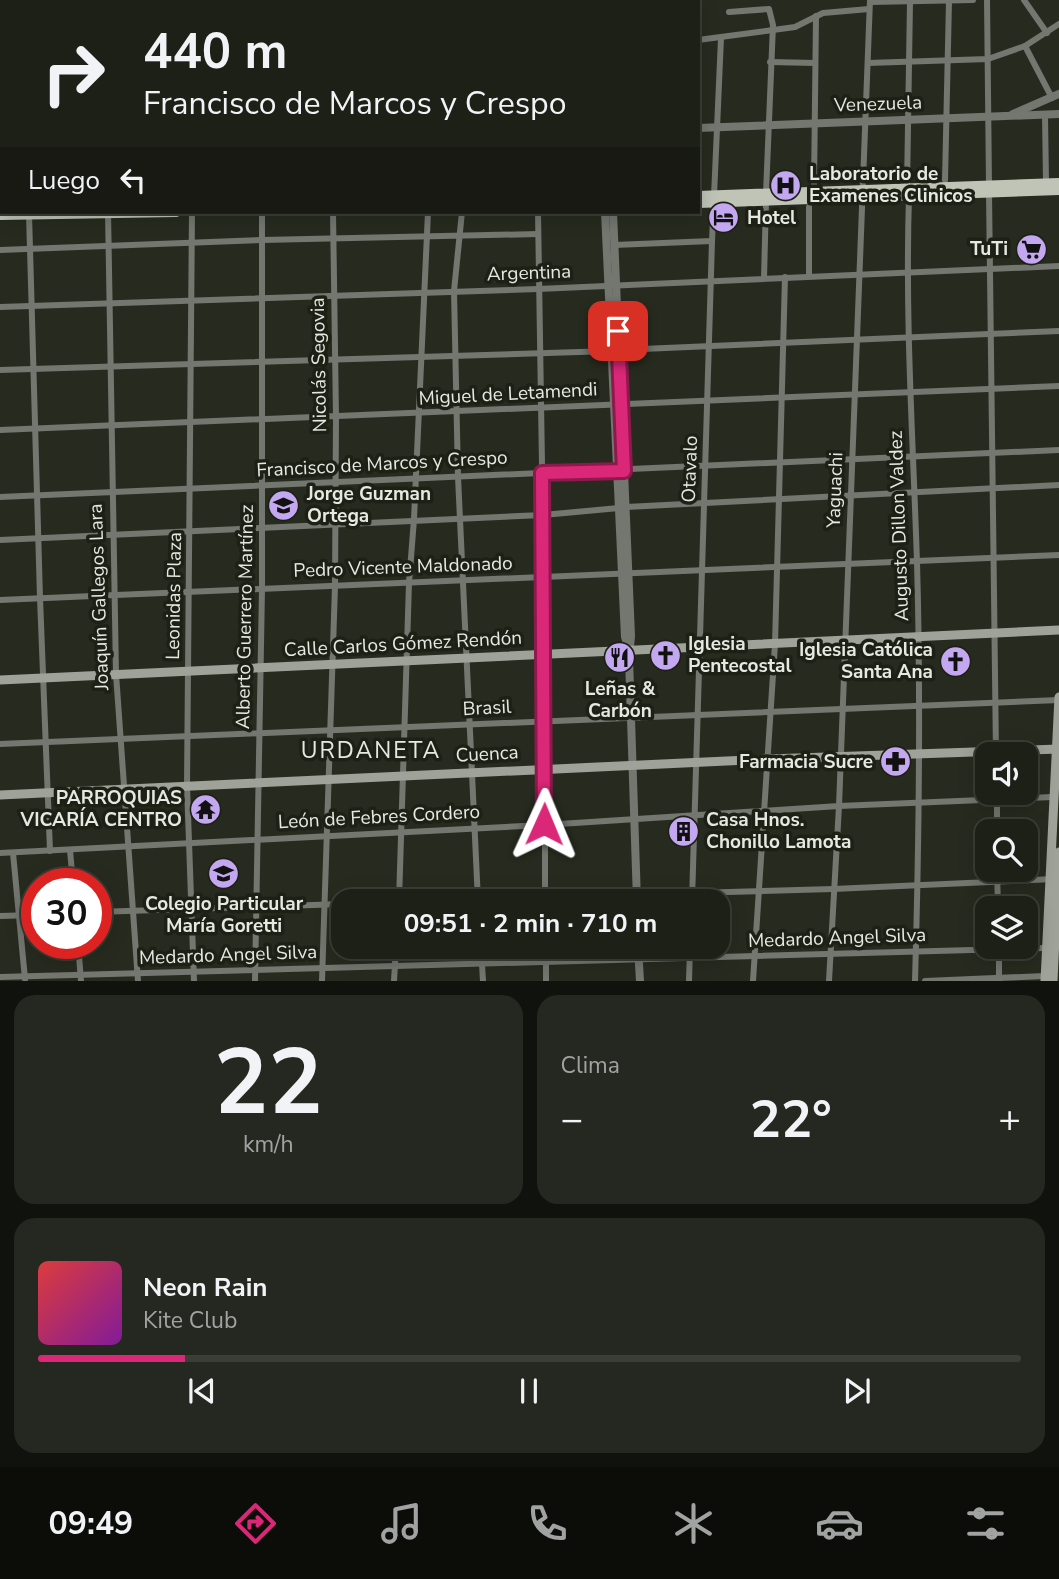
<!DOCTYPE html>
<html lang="es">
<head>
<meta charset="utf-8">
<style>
  body { margin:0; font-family:"Nunito Sans",sans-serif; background:#252820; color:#f1f3f6; height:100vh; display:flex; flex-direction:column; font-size:26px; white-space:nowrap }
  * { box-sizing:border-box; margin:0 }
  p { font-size:23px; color:#a0a3a1 }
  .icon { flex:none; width:38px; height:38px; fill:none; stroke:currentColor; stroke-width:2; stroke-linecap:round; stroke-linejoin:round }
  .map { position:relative; height:981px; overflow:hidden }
  .drawer { display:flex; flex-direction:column; gap:14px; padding:14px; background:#10120d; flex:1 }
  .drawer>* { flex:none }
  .top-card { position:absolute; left:0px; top:0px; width:700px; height:214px; box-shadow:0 4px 18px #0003,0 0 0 2px #3b3e36; background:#1d2017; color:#f1f3f6; overflow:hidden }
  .fabs { position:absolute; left:975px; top:742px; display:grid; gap:14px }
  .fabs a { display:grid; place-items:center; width:63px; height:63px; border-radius:14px; background:#1d2017; box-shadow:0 4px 18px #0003,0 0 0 2px #3b3e36; font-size:35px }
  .speed { position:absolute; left:21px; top:868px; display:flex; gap:14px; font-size:35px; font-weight:700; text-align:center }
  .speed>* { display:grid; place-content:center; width:91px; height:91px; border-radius:50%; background:#1d2017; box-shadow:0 4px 18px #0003,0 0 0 2px #3b3e36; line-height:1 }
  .speed .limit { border:10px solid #d22; background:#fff; color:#111 }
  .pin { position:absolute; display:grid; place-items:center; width:60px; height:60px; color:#fff; margin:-30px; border-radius:14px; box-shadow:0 4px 10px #0006 }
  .me { position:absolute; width:77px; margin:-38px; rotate:1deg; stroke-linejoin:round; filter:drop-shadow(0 0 5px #0008) }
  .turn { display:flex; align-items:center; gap:24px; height:147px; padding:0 28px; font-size:32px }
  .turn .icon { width:91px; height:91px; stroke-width:2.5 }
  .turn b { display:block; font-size:49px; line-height:60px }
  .then { display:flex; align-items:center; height:66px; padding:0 28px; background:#0003; gap:14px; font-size:26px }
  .big { font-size:52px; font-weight:700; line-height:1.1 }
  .drawer .tile { flex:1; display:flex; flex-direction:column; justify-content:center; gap:10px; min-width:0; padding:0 24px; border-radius:21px; background:#252820 }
  .drawer .dial { align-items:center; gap:0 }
  .dial b { font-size:91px; line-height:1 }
  .song { display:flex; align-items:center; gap:21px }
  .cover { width:84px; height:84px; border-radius:10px; background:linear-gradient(135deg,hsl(0 70% 55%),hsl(290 70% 35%)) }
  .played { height:7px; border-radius:4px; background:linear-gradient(90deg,#db2777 15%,#3b3e36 15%) }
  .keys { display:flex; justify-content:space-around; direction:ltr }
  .heat { display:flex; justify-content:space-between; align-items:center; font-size:38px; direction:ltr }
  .drawer .tiles { flex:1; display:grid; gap:14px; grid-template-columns:1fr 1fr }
  .tile:last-child { grid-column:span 2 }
  .trip { position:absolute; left:331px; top:889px; width:399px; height:70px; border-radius:21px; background:#1d2017; box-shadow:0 4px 18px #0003,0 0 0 2px #3b3e36; font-weight:700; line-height:70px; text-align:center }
  .dock { display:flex; height:112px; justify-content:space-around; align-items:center; background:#0c0d09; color:#a0a3a1 }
  .dock .icon { width:49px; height:49px }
  .dock .selected { color:#db2777 }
  .dock b { font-size:32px; color:#f1f3f6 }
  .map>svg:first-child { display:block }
</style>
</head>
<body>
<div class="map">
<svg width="1059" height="981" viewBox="0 0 1059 981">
  <rect width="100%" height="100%" fill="#272b1f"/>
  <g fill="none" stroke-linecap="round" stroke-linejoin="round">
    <!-- minor -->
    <g stroke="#747670" stroke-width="6">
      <polyline points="23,0 23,2"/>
      <polyline points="104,0 104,2"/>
      <polyline points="259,0 259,2"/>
      <polyline points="331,0 331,2"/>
      <polyline points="987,0 989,185"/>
      <polyline points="1024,0 1047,33"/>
      <polyline points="193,2 193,0"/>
      <polyline points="438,2 438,0"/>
      <polyline points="653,2 663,0"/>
      <polyline points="870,2 973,0"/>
      <polyline points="729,12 769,9 773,25 766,193"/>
      <polyline points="0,34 2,34"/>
      <polyline points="698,40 795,27 823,13 869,9"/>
      <polyline points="1025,46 1052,98"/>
      <polyline points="770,62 815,63"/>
      <polyline points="868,63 988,59 1025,46 1059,24"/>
      <polyline points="0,91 2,91"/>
      <polyline points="1045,115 1046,183"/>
      <polyline points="945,180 949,1"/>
      <polyline points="814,186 816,16"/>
      <polyline points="907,188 910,2"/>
      <polyline points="989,193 996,754"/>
      <path d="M909,197C905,319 913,440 917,562C921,701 919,841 915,981"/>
      <polyline points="809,207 809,276"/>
      <polyline points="108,212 116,674 138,981"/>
      <polyline points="192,212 187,786 194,981"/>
      <polyline points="462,212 454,291 458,477 478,901"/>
      <polyline points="538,212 545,655 545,901"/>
      <polyline points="29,214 40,598 50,851"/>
      <polyline points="614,245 712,241"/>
      <polyline points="0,250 262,240 538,234"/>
      <polyline points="764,278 766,201"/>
      <polyline points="0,307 538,289 1059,266"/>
      <polyline points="619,350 1059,331"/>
      <polyline points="0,370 611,351"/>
      <polyline points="0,430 1059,386"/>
      <polyline points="0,497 1059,450"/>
      <polyline points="626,507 1059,485"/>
      <polyline points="0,540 543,515 619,508"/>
      <polyline points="0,600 1059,555"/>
      <polyline points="0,744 1059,700"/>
      <polyline points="997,793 997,831"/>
      <polyline points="70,850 73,884"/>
      <polyline points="0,853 544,825 839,806 1053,797"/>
      <polyline points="13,853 25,979"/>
      <polyline points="997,870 998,908"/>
      <polyline points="399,901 409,583 414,519 428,212"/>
      <polyline points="415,901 833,889 1054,879"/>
      <polyline points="692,901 712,241 721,38"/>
      <polyline points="96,912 343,904"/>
      <polyline points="0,916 37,915"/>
      <polyline points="78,943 81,981"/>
      <polyline points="481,947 483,981"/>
      <polyline points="546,947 546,981"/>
      <polyline points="999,949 999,980"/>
      <polyline points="0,977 1045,948"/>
      <polyline points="255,981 262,589 262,212"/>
      <polyline points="322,981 335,586 336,417 333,212"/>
      <polyline points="394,981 396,947"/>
      <polyline points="689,981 690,947"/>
      <polyline points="753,981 775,644 785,277"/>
      <polyline points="829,981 839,806 870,0"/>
      <polyline points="925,981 1045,976"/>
    </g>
    <!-- tertiary -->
    <g stroke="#747670" stroke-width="8">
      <polyline points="591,0 591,2"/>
      <polyline points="600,0 600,2"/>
      <polyline points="1013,114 1059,94"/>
      <polyline points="698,128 1059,114"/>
      <polyline points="605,212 625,637 629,649"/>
      <polyline points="613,212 631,636 629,658 637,901"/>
      <polyline points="638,947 640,981"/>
    </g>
    <!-- secondary -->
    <g stroke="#9fa298" stroke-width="9">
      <polyline points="0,680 1059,630"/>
      <polyline points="0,795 768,759 1059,749"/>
      <polyline points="1045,981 1059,697"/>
      <polyline points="1053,981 1059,852"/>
    </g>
    <!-- primary -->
    <g stroke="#c0c4b7" stroke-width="10">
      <polyline points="0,146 2,146"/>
      <polyline points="698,196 1059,183"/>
      <polyline points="698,203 1059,190"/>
      <polyline points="0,215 176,212"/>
    </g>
  </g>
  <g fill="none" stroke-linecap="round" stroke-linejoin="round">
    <defs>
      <polyline id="route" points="544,824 542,473 624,471 618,331"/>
    </defs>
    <!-- route casing -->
    <use href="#route" stroke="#8e194d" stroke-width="18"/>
    <!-- route -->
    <use href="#route" stroke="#db2777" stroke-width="12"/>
  </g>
  <!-- icons -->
  <defs>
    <symbol id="hospital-disc" viewBox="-11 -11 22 22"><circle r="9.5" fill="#c4a7f1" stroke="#1d2115"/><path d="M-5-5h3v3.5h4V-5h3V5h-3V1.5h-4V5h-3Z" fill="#111"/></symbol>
    <symbol id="hotel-disc" viewBox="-11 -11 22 22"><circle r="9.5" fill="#c4a7f1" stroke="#1d2115"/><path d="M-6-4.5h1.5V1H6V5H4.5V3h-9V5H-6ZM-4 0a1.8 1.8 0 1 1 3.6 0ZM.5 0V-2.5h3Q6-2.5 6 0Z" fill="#111"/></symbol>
    <symbol id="supermarket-disc" viewBox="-11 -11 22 22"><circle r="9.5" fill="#c4a7f1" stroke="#1d2115"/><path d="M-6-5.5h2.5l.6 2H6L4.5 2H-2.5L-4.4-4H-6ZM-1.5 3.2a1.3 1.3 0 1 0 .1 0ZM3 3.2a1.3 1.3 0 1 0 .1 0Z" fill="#111"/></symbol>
    <symbol id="school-disc" viewBox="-11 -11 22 22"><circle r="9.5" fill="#c4a7f1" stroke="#1d2115"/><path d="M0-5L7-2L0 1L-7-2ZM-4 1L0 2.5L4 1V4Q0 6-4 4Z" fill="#111"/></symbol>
    <symbol id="church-disc" viewBox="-11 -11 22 22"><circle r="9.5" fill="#c4a7f1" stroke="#1d2115"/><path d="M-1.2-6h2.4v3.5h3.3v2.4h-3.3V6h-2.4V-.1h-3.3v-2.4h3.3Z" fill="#111"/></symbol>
    <symbol id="restaurant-disc" viewBox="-11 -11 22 22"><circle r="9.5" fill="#c4a7f1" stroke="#1d2115"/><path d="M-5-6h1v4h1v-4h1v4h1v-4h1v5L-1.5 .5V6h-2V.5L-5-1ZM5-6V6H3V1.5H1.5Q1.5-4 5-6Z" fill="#111"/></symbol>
    <symbol id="pharmacy-disc" viewBox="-11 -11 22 22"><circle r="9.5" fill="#c4a7f1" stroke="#1d2115"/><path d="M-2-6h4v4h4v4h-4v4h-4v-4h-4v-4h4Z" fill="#111"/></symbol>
    <symbol id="temple-disc" viewBox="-11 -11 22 22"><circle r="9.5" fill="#c4a7f1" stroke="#1d2115"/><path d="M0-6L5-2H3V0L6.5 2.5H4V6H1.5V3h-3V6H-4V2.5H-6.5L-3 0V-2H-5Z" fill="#111"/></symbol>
    <symbol id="building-disc" viewBox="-11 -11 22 22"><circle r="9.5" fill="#c4a7f1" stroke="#1d2115"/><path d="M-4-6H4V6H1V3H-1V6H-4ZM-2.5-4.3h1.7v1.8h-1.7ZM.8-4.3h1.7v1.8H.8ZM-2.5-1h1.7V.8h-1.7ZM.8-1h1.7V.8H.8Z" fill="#111"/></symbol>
  </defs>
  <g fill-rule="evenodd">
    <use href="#hospital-disc" x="768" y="168" width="35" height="35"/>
    <use href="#hotel-disc" x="706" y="200" width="35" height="35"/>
    <use href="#supermarket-disc" x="1014" y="232" width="35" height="35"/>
    <use href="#school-disc" x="266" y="488" width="35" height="35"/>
    <use href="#church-disc" x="648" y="638" width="35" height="35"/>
    <use href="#restaurant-disc" x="602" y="640" width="35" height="35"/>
    <use href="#church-disc" x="938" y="644" width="35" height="35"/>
    <use href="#pharmacy-disc" x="878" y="744" width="35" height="35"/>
    <use href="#temple-disc" x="188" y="792" width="35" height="35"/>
    <use href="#building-disc" x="666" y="814" width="35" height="35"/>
    <use href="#school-disc" x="206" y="856" width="35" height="35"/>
  </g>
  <g text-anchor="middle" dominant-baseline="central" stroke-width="7" stroke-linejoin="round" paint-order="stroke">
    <!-- street labels -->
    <g font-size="19" fill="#e6e9e1" stroke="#1d2115">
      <text transform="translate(878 104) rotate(-2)">Venezuela</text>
      <text transform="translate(529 273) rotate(-2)">Argentina</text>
      <text transform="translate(319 365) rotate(-91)">Nicolás Segovia</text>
      <text transform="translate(508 394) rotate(-3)">Miguel de Letamendi</text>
      <text transform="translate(382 464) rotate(-3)">Francisco de Marcos y Crespo</text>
      <text transform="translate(690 469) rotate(-88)">Otavalo</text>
      <text transform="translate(835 490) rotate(-88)">Yaguachi</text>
      <text transform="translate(899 526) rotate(-92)">Augusto Dillon Valdez</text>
      <text transform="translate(403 567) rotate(-2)">Pedro Vicente Maldonado</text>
      <text transform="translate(174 596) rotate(-89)">Leonidas Plaza</text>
      <text transform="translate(99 597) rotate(-92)">Joaquín Gallegos Lara</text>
      <text transform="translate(245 617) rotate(-89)">Alberto Guerrero Martínez</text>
      <text transform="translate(403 644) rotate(-3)">Calle Carlos Gómez Rendón</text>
      <text transform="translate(487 708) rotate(-3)">Brasil</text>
      <text transform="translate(487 754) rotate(-3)">Cuenca</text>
      <text transform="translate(379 817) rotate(-3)">León de Febres Cordero</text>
      <text transform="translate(837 938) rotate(-2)">Medardo Angel Silva</text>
      <text transform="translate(228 955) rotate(-2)">Medardo Angel Silva</text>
    </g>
    <!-- poi labels -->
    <g font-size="19" font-weight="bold" fill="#e6e9e1" stroke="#1d2115" text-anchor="start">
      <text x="809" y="174">Laboratorio de<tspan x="809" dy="22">Examenes Clinicos</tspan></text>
      <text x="747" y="218">Hotel</text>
      <text x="1008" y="249" text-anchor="end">TuTi</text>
      <text x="307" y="494">Jorge Guzman<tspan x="307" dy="22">Ortega</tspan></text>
      <text x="688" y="644">Iglesia<tspan x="688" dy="22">Pentecostal</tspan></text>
      <text x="933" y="650" text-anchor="end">Iglesia Católica<tspan x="933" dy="22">Santa Ana</tspan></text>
      <text x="620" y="689" text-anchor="middle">Leñas &amp;<tspan x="620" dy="22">Carbón</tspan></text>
      <text x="873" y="762" text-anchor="end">Farmacia Sucre</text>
      <text x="182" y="798" text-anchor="end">PARROQUIAS<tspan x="182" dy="22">VICARÍA CENTRO</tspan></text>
      <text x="706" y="820">Casa Hnos.<tspan x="706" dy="22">Chonillo Lamota</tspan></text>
      <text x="224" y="904" text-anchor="middle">Colegio Particular<tspan x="224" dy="22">María Goretti</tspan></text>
    </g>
    <!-- quarter labels -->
    <g font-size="23" letter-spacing="2" fill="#e6e9e1" stroke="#1d2115">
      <text x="371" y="750">URDANETA</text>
    </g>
  </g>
</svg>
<div class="fabs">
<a><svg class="icon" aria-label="sound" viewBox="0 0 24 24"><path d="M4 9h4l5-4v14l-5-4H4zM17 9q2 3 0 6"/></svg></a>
<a><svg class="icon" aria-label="search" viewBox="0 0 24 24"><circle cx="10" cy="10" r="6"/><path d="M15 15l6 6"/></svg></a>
<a><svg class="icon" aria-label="layers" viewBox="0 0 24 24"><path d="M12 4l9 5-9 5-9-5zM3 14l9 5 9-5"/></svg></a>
</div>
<div class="speed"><div class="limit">30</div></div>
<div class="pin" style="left:618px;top:331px;background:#d93025"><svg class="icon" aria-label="arrive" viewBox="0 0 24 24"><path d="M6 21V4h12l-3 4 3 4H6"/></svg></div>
<svg class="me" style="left:544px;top:824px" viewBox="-20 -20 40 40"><path d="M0-17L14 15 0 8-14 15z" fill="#db2777" stroke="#fff" stroke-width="4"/></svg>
<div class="trip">09:51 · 2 min · 710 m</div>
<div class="top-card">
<div class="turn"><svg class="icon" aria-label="right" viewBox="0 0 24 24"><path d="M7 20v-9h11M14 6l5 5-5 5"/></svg><div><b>440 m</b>Francisco de Marcos y Crespo</div></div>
<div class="then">Luego<svg class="icon" aria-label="left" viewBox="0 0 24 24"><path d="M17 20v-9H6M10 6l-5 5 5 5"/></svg></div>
</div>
</div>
<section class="drawer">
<div class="tiles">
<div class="tile dial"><b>22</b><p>km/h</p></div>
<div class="tile"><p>Clima</p>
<div class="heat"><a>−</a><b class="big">22°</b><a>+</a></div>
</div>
<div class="tile">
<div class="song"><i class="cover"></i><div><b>Neon Rain</b><p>Kite Club</p></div></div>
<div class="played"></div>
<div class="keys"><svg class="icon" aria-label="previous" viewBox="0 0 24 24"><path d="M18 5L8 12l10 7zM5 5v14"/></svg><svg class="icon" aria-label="pause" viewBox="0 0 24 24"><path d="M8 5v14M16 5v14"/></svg><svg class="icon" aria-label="next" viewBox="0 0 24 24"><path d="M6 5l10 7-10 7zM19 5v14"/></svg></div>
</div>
</div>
</section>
<nav class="dock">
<b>09:49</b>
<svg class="icon selected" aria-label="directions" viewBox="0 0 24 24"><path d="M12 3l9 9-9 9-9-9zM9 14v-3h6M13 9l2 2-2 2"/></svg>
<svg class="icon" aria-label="music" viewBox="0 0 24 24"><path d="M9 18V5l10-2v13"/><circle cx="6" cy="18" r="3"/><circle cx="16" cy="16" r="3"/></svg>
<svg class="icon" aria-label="phone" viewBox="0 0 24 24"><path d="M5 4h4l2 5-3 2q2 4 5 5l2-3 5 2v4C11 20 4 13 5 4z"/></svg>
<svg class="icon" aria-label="climate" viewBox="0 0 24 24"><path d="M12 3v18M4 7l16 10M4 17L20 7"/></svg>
<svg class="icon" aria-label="car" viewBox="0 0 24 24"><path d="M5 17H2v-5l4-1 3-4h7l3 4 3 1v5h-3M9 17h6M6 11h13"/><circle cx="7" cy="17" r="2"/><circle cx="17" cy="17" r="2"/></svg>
<svg class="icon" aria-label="filters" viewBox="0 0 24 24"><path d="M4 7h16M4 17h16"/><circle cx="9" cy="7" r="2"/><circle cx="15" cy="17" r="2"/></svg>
</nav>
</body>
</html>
